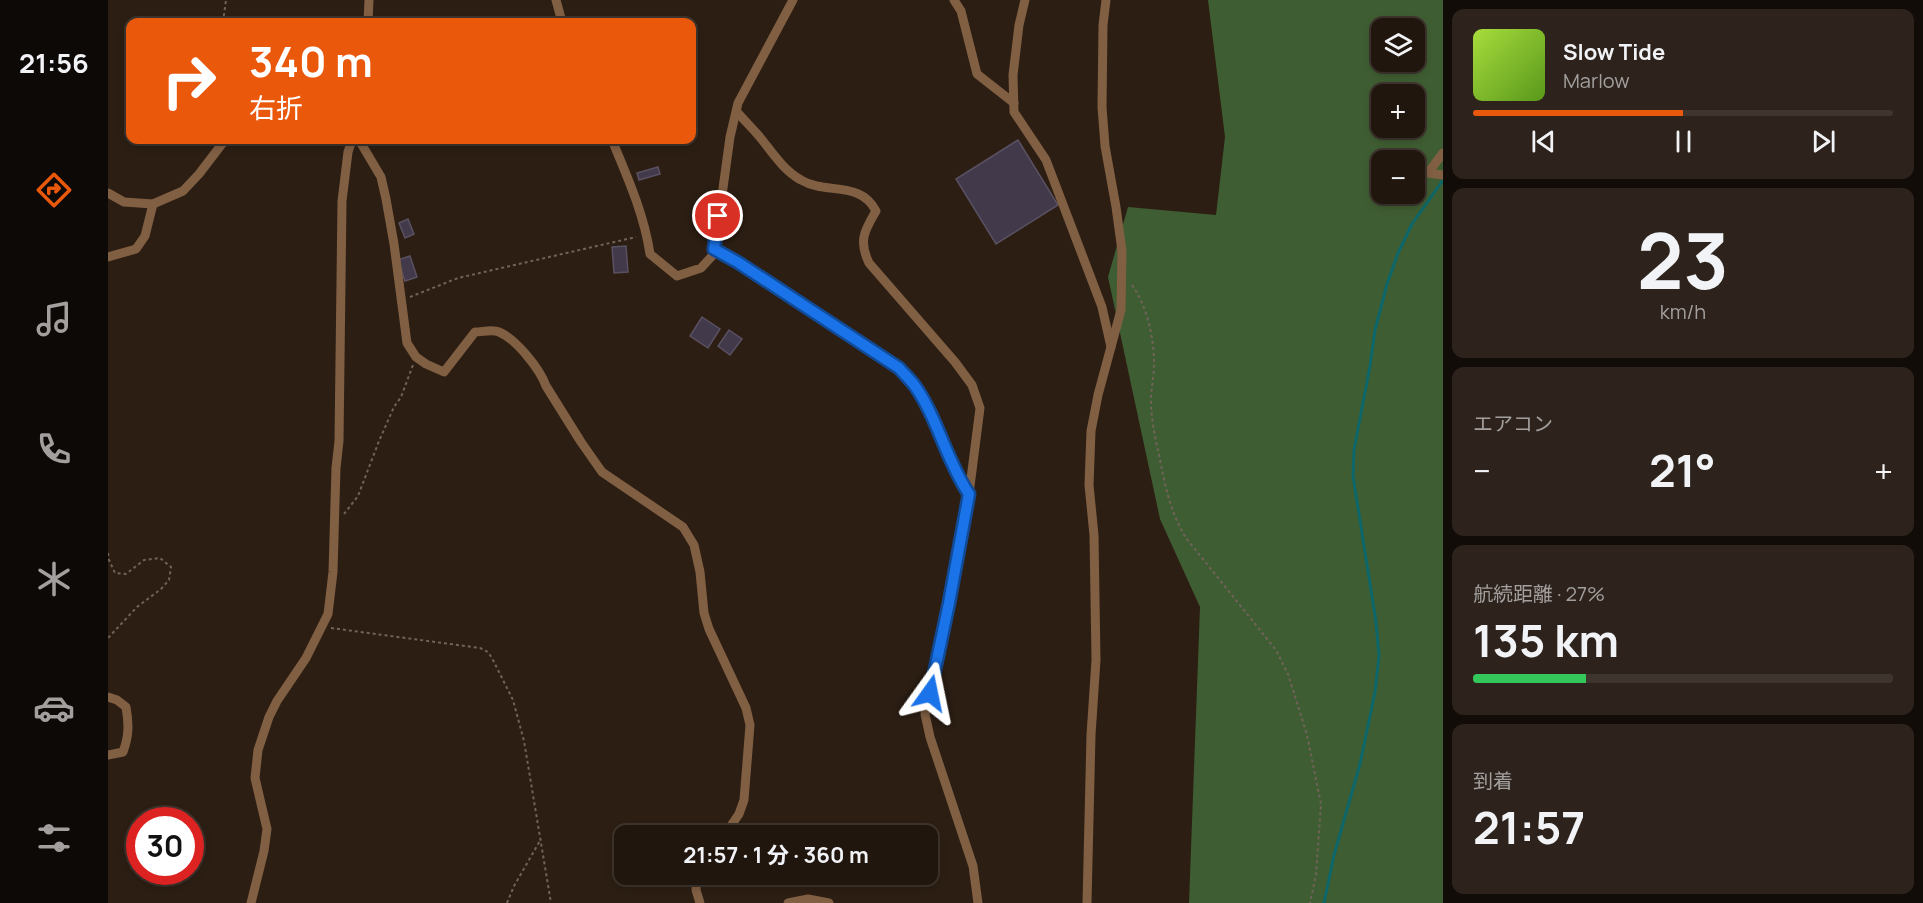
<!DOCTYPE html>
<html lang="ja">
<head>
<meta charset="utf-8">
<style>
  body { margin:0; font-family:Manrope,"Noto Sans JP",sans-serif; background:#2d231c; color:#f1f3f6; height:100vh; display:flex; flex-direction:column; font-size:22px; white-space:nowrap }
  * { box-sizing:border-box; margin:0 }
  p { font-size:20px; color:#a29f9e }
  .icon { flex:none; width:33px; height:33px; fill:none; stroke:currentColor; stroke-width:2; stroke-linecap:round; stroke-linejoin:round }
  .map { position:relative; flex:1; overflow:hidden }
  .sheet { display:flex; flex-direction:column; gap:9px; padding:9px; background:#120c08; width:480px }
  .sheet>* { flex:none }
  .top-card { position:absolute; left:18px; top:18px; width:570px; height:126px; border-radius:12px; box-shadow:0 3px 9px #0003,0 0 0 2px #3e352e; background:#ea580c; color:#fff; overflow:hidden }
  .fabs { position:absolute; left:1263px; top:18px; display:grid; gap:12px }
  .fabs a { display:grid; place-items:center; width:54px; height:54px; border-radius:12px; background:#21160e; box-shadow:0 3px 9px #0003,0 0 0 2px #3e352e; font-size:30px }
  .speed { position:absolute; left:18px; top:807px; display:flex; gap:12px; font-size:30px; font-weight:700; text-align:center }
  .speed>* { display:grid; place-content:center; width:78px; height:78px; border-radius:50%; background:#21160e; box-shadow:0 3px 9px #0003,0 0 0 2px #3e352e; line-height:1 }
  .speed .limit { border:9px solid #d22; background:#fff; color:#111 }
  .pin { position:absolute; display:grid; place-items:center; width:51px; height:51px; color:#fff; margin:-26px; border:3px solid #fff; border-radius:50%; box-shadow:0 2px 6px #0007 }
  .me { position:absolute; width:66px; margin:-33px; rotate:12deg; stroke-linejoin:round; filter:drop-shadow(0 0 4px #0008) }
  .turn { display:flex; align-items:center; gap:21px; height:126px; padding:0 24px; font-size:27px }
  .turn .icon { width:78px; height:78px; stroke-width:2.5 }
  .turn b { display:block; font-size:42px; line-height:51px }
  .big { font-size:45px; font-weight:700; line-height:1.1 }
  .sheet .card { flex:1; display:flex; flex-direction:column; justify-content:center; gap:9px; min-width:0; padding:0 21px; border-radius:12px; background:#2d231c }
  .sheet .dial { align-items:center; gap:0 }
  .dial b { font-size:78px; line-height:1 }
  .song { display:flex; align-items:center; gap:18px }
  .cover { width:72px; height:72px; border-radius:9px; background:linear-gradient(135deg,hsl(80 70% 55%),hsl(90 70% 35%)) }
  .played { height:6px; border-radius:3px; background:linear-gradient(90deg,#ea580c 50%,#3e352e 50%) }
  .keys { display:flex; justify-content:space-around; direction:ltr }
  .heat { display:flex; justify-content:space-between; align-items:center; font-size:33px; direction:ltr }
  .charge { height:9px; border-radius:4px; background:linear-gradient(90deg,#34c759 27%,#3e352e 0) }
  .trip { position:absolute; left:506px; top:825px; width:324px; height:60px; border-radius:12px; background:#21160e; box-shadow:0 3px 9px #0003,0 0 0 2px #3e352e; font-weight:700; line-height:60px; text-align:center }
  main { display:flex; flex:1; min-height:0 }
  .tab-bar { display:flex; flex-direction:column; width:108px; justify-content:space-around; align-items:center; background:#0d0906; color:#a29f9e }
  .tab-bar .icon { width:42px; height:42px }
  .tab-bar .current { color:#ea580c }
  .tab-bar b { font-size:27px; color:#f1f3f6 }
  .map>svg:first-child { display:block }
</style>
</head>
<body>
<main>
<nav class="tab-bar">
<b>21:56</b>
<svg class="icon current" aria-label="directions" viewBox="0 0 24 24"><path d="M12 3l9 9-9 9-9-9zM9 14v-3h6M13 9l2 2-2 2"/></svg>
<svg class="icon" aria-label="music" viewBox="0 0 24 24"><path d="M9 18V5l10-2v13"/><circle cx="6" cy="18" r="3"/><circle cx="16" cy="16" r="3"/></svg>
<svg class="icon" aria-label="phone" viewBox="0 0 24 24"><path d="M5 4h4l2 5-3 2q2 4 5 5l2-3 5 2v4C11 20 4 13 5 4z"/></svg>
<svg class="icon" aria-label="climate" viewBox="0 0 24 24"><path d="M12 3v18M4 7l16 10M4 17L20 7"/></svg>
<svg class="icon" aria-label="car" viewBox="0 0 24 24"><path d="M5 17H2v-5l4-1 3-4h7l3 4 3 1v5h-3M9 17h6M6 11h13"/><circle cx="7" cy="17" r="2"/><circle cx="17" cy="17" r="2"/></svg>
<svg class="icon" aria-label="filters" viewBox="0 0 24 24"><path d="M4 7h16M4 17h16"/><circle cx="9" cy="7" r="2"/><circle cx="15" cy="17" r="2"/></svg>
</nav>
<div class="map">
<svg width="1335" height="903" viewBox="0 0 1335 903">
  <rect width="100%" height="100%" fill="#2c1e13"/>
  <!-- forest -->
  <path fill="#3f5d32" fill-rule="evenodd" d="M1100,0H1335V903H1081L1092,607L1052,519L1000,277L1020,207L1108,215L1117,137ZM1274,28H1306V62H1274ZM1274,94H1306V128H1274ZM1274,160H1306V194H1274Z"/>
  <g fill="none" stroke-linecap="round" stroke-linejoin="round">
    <!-- stream -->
    <polyline stroke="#0d676a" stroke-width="3" points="1216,903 1226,855 1252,764 1267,692 1271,656 1268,622 1245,476 1246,450 1262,366 1267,330 1279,284 1290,253 1304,224 1335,180"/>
  </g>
  <!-- building -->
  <g fill="#423a4a" stroke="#595162" stroke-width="1.5">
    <polygon points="910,140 950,205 888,244 848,179"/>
    <polygon points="550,167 552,174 531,180 529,173"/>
    <polygon points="300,219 306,234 297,238 291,223"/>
    <polygon points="518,246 520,272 506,273 504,247"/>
    <polygon points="302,256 309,277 297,281 290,260"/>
    <polygon points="594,317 612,329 600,348 582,336"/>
    <polygon points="621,330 634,339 622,355 610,346"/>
  </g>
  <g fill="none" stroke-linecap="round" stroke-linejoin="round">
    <!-- path -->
    <g stroke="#70635a" stroke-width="2" stroke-dasharray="3 3" stroke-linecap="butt">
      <polyline points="115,22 118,0"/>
      <path d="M1024,285C1039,306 1046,337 1046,364C1046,376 1043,388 1043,400C1043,419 1047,437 1051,455C1057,485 1062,512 1078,538L1168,650L1180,674L1199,735L1213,804L1208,875L1202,903"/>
      <polyline points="302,297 350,278 528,237"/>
      <polyline points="236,514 250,496 271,441 286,407 293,397 305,365"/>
      <polyline points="0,553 1,560 7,573 18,574 36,560 52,558 63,567 61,580 53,589 29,607 0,638"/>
      <polyline points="223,628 372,648 380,652 384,658 405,700 416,741 443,903"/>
      <polyline points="399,903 406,886 433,839"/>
    </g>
    <!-- minor -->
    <g stroke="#815f43" stroke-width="9">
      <polyline points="448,0 454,22"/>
      <polyline points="846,0 853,11 869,74 906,103"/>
      <polyline points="917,0 911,25 905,75 906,112 938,160 994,307 1003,347"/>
      <polyline points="260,22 261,0"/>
      <path d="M629,112C636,120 644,128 651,136C664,152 675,170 693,180C718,195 752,180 768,211C757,230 750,240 761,263L847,362L864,385L872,408L861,494L841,603L817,714L822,737L865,866L870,903"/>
      <path d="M253,140L254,145L273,177L278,199L286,244L299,343L308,357L318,364L336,372L367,332C374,332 385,329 391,332C408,339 432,369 438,386L473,442L494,472L575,527L586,545L592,572L596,613L601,629L638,708L642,725L636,800L631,814L616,836"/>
      <path d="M504,140C519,176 536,214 542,254L569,276L593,268L606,254L622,137L630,103L685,0"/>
      <polyline points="1335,153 1320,173 1335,175"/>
      <polyline points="0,193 16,202 45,204 75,191 91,174 117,140"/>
      <path d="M606,250L631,263L791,368C796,374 802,379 807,386C830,419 838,460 861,494"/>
      <polyline points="0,257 28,249 37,236 45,204"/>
      <path d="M0,697L9,700L18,707C21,724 21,736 15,752L0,755"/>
      <polyline points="589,874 588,890 592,903"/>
      <polyline points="143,903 156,851 159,829 147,778 150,750 161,717 169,701 198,658 220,614 225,572 228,468 231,441 234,201 240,152 244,140"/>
      <polyline points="680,903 700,899 721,903"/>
      <polyline points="979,903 983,735 988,660 986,535 981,485 983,431 990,395 1013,310 1014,251 1008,207 997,146 994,107 995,25 998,0"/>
    </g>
  </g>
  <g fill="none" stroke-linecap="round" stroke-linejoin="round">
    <defs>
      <path id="route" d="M610,216L606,249L631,263L791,368C796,374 802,379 807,386C830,419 838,460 861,494L841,603L822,693"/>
    </defs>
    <!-- route casing -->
    <use href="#route" stroke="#114b97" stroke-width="15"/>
    <!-- route -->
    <use href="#route" stroke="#1a73e8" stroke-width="10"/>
  </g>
</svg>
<div class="fabs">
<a><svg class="icon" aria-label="layers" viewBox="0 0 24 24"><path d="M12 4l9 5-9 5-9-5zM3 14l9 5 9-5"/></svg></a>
<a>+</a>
<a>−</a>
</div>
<div class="speed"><div class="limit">30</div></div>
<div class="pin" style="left:610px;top:216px;background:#d93025"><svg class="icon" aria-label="arrive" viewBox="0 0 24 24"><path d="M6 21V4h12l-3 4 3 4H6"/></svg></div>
<svg class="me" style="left:822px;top:693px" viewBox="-20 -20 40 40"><path d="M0-17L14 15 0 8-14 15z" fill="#1a73e8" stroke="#fff" stroke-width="4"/></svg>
<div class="trip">21:57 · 1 分 · 360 m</div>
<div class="top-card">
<div class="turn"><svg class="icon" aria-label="right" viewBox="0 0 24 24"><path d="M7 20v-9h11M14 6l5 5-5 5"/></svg><div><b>340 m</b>右折</div></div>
</div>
</div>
<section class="sheet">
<div class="card">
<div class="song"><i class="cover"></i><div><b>Slow Tide</b><p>Marlow</p></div></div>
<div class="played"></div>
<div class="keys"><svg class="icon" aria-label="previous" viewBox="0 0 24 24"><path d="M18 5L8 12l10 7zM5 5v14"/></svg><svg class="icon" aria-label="pause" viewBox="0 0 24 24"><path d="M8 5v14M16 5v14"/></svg><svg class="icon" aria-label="next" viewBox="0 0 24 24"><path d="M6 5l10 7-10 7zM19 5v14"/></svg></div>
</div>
<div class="card dial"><b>23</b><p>km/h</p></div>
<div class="card"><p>エアコン</p>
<div class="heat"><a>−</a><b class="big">21°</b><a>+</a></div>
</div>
<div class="card"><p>航続距離 · 27%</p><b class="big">135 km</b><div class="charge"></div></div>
<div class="card"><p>到着</p><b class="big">21:57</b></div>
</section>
</main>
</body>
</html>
